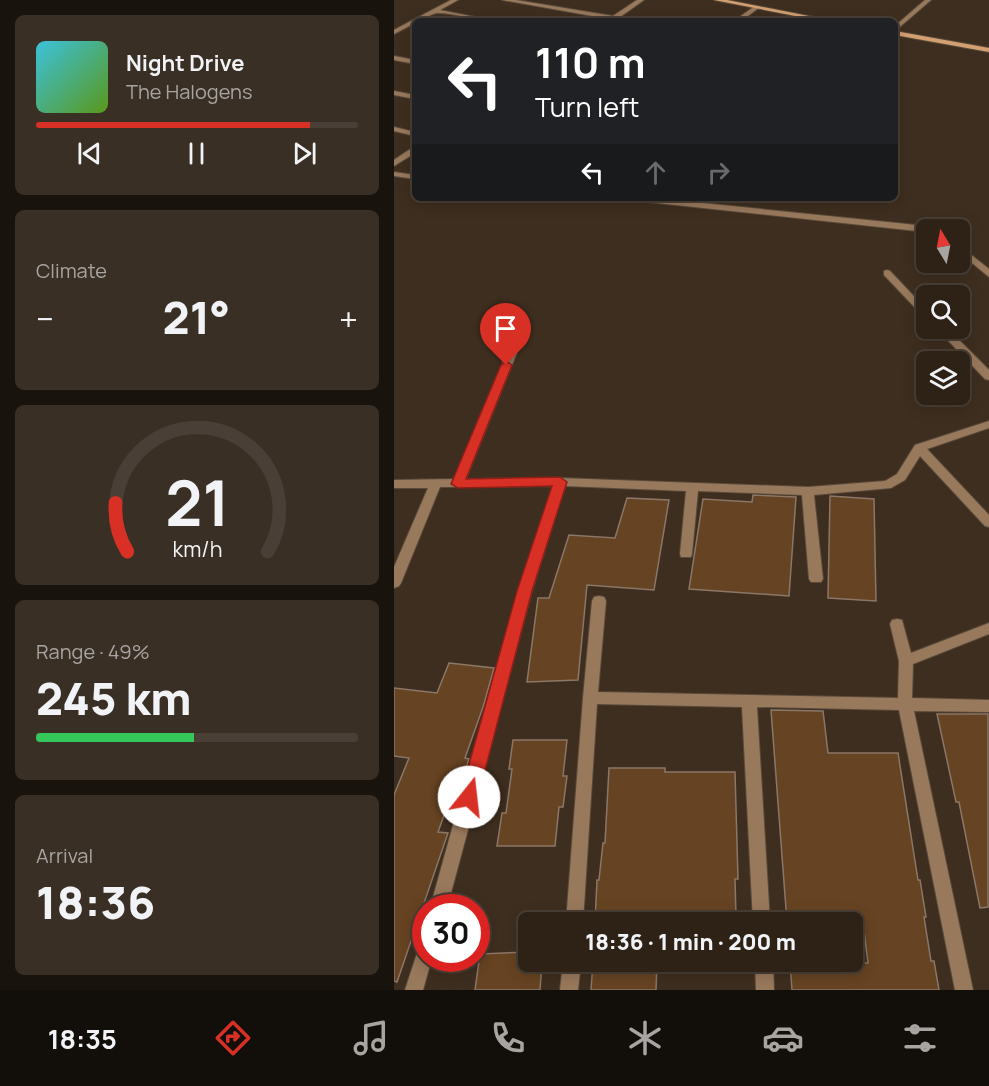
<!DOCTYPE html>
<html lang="en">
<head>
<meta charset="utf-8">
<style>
  body { margin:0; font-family:Manrope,sans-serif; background:#3a2f24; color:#f1f3f6; height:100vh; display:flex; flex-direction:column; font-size:22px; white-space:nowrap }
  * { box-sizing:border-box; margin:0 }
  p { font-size:20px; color:#a7a4a1 }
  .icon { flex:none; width:33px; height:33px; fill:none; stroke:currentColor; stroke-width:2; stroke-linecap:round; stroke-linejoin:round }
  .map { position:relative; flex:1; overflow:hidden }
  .details { display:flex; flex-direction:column; gap:15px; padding:15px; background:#19130d; width:394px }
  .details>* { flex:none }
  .hud { position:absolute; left:18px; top:18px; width:486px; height:183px; border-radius:9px; box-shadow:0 3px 15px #0003,0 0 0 2px #493f36; background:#202124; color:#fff; overflow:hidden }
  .needle { width:39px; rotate:350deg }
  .tools { position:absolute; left:522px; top:219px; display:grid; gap:12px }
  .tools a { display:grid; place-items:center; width:54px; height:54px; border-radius:9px; background:#2e2217; box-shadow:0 3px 15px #0003,0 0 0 2px #493f36; font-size:30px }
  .speed { position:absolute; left:18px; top:894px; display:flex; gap:12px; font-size:30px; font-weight:700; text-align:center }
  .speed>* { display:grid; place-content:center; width:78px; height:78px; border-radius:50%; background:#2e2217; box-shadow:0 3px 15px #0003,0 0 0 2px #493f36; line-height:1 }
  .speed .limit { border:9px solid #d22; background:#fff; color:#111 }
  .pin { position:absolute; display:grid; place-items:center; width:51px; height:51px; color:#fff; margin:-62px -26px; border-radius:50% 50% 50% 0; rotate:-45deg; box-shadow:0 0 6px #0007 }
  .pin .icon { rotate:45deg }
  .me { position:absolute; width:66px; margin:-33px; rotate:16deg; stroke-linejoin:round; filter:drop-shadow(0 0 4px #0008) }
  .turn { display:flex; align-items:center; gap:21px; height:126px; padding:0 24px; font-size:27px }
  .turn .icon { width:78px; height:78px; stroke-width:2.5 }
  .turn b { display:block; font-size:42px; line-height:51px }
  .lanes { display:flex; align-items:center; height:57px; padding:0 24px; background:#0003; justify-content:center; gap:30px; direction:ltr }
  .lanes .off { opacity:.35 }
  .big { font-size:45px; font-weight:800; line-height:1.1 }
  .details .tile { flex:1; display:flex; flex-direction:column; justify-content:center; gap:9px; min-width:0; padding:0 21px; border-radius:9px; background:#3a2f24 }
  .details .dial { align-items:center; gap:0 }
  .dial svg { height:156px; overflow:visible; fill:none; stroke:#493f36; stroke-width:7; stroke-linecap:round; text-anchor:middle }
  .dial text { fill:#f1f3f6; stroke:none }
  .song { display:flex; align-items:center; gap:18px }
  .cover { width:72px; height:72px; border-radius:9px; background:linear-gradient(135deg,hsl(190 70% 55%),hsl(90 70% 35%)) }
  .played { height:6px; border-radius:3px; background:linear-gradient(90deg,#d93025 85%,#493f36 85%) }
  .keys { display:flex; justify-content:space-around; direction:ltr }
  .heat { display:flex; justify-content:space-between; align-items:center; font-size:33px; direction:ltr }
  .charge { height:9px; border-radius:4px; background:linear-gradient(90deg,#34c759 49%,#493f36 0) }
  .trip { position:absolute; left:124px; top:912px; width:345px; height:60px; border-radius:9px; background:#2e2217; box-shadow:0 3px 15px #0003,0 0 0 2px #493f36; font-weight:800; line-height:60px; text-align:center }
  .dock { display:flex; height:96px; justify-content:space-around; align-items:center; background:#120e09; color:#a7a4a1 }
  .dock .icon { width:42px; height:42px }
  .dock .active { color:#d93025 }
  .dock b { font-size:27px; color:#f1f3f6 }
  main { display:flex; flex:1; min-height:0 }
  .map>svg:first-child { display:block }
</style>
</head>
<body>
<main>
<section class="details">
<div class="tile">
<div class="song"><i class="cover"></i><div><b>Night Drive</b><p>The Halogens</p></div></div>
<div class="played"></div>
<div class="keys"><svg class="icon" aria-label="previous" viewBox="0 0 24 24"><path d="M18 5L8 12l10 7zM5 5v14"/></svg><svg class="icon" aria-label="pause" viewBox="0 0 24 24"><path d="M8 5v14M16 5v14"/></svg><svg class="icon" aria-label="next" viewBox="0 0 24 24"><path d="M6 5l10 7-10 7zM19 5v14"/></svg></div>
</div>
<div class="tile"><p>Climate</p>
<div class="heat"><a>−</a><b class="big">21°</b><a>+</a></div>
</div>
<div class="tile dial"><svg viewBox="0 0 100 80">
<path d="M14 69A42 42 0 1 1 86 69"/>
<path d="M14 69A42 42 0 0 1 8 44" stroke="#d93025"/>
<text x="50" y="56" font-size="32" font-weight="700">21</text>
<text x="50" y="72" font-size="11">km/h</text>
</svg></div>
<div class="tile"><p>Range · 49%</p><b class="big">245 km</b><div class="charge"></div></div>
<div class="tile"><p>Arrival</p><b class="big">18:36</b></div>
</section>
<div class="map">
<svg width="595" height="990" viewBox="0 0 595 990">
  <rect width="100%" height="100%" fill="#3e2e1f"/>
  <!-- building -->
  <g fill="#664322" stroke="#8b7767" stroke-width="1.5">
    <polygon points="359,495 402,497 395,596 295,589 309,499 358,502"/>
    <polygon points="436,496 480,499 482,601 434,598"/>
    <polygon points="233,498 275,500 260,590 193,585 184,680 133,682 144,598 155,598 175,535 221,538"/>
    <polygon points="55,663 100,668 89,707 71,758 75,759 65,788 60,788 44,832 54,833 3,982 0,981 0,795 15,758 0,756 0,688 43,693"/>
    <polygon points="377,710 429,711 434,753 504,753 524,880 526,880 532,917 530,917 537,961 540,961 545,990 398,990 396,963 474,963 469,922 393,922"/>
    <polygon points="543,714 594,714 594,907 586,908 565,802 562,802"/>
    <polygon points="119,740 173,740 169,776 173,776 169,807 165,807 161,846 103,846 108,813 112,813 118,769 115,769"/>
    <polygon points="215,768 271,768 271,772 341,772 344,879 341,879 342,916 263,915 263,922 201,922 203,880 205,880 209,843 211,843"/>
    <polygon points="135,952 135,962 148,962 146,990 81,990 86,954"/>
    <polygon points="199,962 263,962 262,990 197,990"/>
  </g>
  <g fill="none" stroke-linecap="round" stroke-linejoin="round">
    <defs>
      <g id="street">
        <path d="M57,0H64L46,10L101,21C82,21 62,13 43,13C35,14 30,21 21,21V23L0,34V30Z"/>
        <polygon points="108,0 122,0 219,16 243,0 250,0 226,17 242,21 215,21 215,19"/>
        <polygon points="531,0 537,0 501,31 501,26"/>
        <polygon points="361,6 366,7 347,21 340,21"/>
        <polygon points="0,56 21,60 21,64 0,60"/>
        <polygon points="0,91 21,95 21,99 0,95"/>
        <polygon points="0,127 21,132 21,136 0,131"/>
        <polygon points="18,148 21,148 21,153 0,166 0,160"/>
        <polygon points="0,172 21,175 21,179 0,176"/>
        <polygon points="231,198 259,198 542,227 546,230 532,230 532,232 235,200"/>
        <polygon points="566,246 595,269 595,277 566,253"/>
        <polygon points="493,270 496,271 532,309 532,317 529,316 490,275 490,271"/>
        <polygon points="542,328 553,328 595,370 595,380 591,379"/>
        <polygon points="121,342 126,345 72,479 166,478 414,487 491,481 503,474 521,445 595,421 595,428 533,449 595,515 595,527 591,526 526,456 511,480 497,488 420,495 429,579 427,582 417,582 415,579 408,495 304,491 298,554 297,557 287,557 286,554 292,491 171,486 138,591 53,908 36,908 124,591 159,486 46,487 7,583 5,586 0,588 0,567 34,488 0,488 0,480 60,479 116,345"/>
        <polygon points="205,596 210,597 212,601 204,692 504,698 505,661 496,624 498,620 503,619 508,620 517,653 595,623 595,634 519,664 518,698 595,700 595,712 520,711 579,990 561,990 505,710 363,707 376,922 359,922 348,707 203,704 189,922 172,922 189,698 198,601 200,597"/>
        <polygon points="32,941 32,958 38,958 29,990 11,990 26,944"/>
        <polygon points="169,962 187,962 184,990 166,990"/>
        <polygon points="361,962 379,962 380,990 362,990"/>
      </g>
      <g id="secondary">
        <polygon points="320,0 333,0 440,21 427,21"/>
        <polygon points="501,31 595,48 595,52 501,35"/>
      </g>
    </defs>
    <!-- street casing -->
    <use href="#street" stroke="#594a3b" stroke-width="2"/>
    <!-- secondary casing -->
    <use href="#secondary" stroke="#594a3b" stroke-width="2"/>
    <!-- street -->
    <use href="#street" fill="#99795c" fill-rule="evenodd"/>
    <!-- secondary -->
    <use href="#secondary" fill="#d4a072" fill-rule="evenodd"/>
  </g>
  <!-- route -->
  <polygon fill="#d93025" stroke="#8d1f18" stroke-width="1.5" points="112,361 118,365 72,479 166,477 173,482 138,591 84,797 81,802 75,805 68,802 66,797 123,591 158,486 64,488 57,484 107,365"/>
</svg>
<div class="tools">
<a><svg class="needle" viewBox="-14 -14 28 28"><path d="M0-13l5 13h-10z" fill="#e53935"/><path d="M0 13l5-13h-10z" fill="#a7a4a1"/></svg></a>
<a><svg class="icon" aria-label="search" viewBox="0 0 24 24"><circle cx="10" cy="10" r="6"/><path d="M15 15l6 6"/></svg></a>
<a><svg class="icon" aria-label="layers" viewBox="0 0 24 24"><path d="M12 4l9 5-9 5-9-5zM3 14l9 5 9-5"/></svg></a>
</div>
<div class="speed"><div class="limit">30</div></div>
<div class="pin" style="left:112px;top:365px;background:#d93025"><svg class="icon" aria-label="arrive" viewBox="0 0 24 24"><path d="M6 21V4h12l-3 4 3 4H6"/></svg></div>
<svg class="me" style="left:75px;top:797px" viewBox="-20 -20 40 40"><circle r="19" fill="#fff"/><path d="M0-13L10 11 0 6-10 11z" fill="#d93025"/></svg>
<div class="trip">18:36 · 1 min · 200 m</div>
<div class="hud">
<div class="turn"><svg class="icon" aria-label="left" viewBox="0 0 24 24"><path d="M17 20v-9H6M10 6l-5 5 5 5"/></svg><div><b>110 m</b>Turn left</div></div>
<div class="lanes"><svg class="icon" aria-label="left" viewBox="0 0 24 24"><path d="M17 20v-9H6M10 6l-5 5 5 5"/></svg><svg class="icon off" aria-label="ahead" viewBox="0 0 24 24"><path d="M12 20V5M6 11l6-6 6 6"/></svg><svg class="icon off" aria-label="right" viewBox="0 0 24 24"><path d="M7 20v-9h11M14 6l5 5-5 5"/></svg></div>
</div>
</div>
</main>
<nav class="dock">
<b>18:35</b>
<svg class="icon active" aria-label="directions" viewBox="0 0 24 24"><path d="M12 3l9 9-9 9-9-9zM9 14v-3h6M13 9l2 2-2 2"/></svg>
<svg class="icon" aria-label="music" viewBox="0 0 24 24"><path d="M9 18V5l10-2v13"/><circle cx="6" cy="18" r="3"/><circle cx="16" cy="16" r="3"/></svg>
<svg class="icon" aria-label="phone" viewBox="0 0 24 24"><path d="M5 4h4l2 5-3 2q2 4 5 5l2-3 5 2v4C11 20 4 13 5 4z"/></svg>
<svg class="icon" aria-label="climate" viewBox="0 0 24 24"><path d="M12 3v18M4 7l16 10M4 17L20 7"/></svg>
<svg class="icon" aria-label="car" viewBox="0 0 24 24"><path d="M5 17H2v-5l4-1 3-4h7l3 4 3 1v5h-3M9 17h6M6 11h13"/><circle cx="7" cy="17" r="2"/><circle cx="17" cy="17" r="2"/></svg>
<svg class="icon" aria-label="filters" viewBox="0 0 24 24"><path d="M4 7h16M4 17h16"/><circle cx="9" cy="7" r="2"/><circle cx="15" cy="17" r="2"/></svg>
</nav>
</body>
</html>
